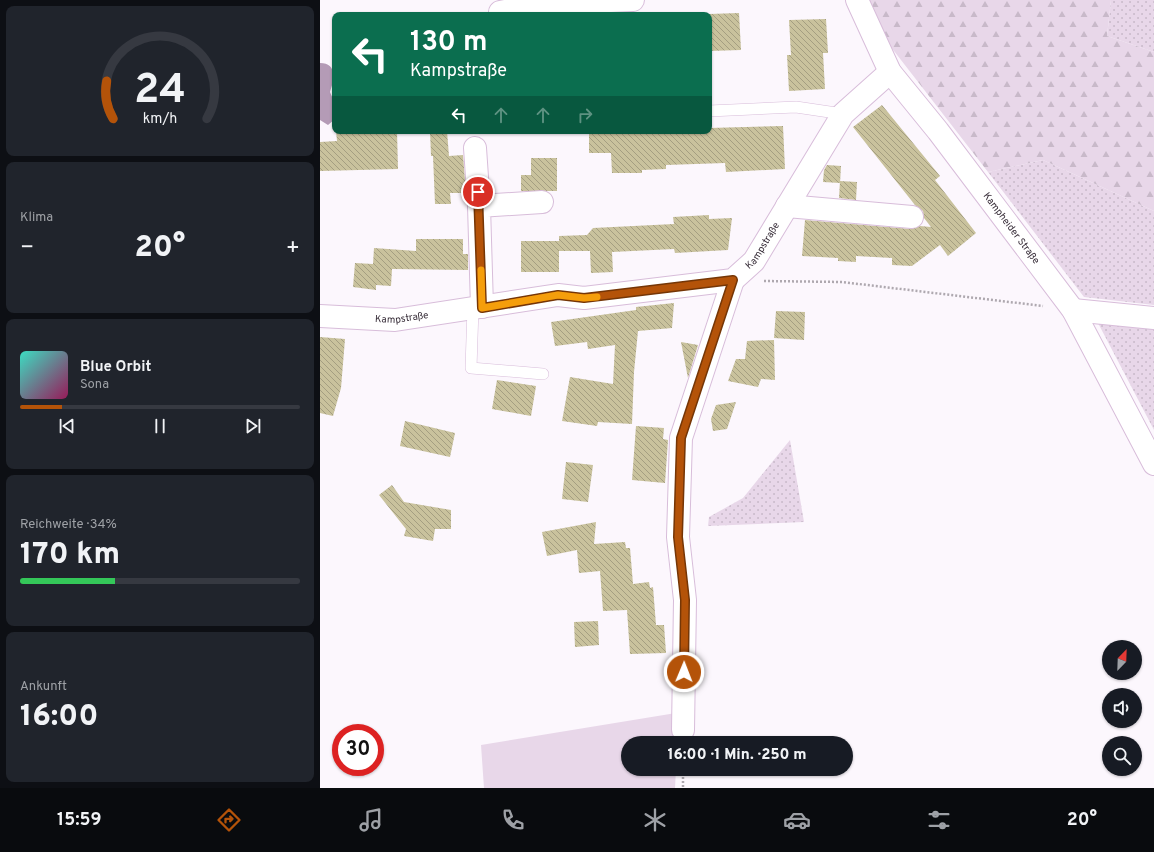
<!DOCTYPE html>
<html lang="de">
<head>
<meta charset="utf-8">
<style>
  body { margin:0; font-family:Overpass,sans-serif; background:#20242c; color:#f1f3f6; height:100vh; display:flex; flex-direction:column; font-size:15px; white-space:nowrap }
  * { box-sizing:border-box; margin:0 }
  p { font-size:13px; color:#9ea1a6 }
  .icon { flex:none; width:22px; height:22px; fill:none; stroke:currentColor; stroke-width:2; stroke-linecap:round; stroke-linejoin:round }
  .map { position:relative; flex:1; overflow:hidden }
  .details { display:flex; flex-direction:column; gap:6px; padding:6px; background:#0d0f14; width:320px }
  .details>* { flex:none }
  .top-card { position:absolute; left:12px; top:12px; width:380px; height:122px; border-radius:8px; box-shadow:0 1px 3px #0004; background:#0b6e4f; color:#fff; overflow:hidden }
  .needle { width:26px; rotate:23deg }
  .buttons { position:absolute; left:782px; top:640px; display:grid; gap:8px }
  .buttons a { display:grid; place-items:center; width:40px; height:40px; border-radius:50%; background:#171b24; box-shadow:0 1px 3px #0004; font-size:20px }
  .speed { position:absolute; left:12px; top:724px; display:flex; gap:8px; font-size:20px; font-weight:700; text-align:center }
  .speed>* { display:grid; place-content:center; width:52px; height:52px; border-radius:50%; background:#171b24; box-shadow:0 1px 3px #0004; line-height:1 }
  .speed .limit { border:6px solid #d22; background:#fff; color:#111 }
  .pin { position:absolute; display:grid; place-items:center; width:34px; height:34px; color:#fff; margin:-17px; border:2px solid #fff; border-radius:50%; box-shadow:0 1px 4px #0007 }
  .me { position:absolute; width:44px; margin:-22px; rotate:1deg; stroke-linejoin:round; filter:drop-shadow(0 0 3px #0008) }
  .turn { display:flex; align-items:center; gap:14px; height:84px; padding:0 12px; font-size:18px }
  .turn .icon { width:52px; height:52px; stroke-width:2.5 }
  .turn b { display:block; font-size:28px; line-height:34px }
  .lanes { display:flex; align-items:center; height:38px; padding:0 12px; background:#0003; justify-content:center; gap:20px; direction:ltr }
  .lanes .off { opacity:.35 }
  .big { font-size:30px; font-weight:800; line-height:1.1 }
  .details .card { flex:1; display:flex; flex-direction:column; justify-content:center; gap:6px; min-width:0; padding:0 14px; border-radius:8px; background:#20242c }
  .details .dial { align-items:center; gap:0 }
  .dial svg { height:104px; overflow:visible; fill:none; stroke:#363941; stroke-width:7; stroke-linecap:round; text-anchor:middle }
  .dial text { fill:#f1f3f6; stroke:none }
  .song { display:flex; align-items:center; gap:12px }
  .cover { width:48px; height:48px; border-radius:6px; background:linear-gradient(135deg,hsl(170 70% 55%),hsl(330 70% 35%)) }
  .played { height:4px; border-radius:2px; background:linear-gradient(90deg,#b45309 15%,#363941 15%) }
  .keys { display:flex; justify-content:space-around; direction:ltr }
  .heat { display:flex; justify-content:space-between; align-items:center; font-size:22px; direction:ltr }
  .charge { height:6px; border-radius:3px; background:linear-gradient(90deg,#34c759 34%,#363941 0) }
  .trip { position:absolute; left:301px; top:736px; width:232px; height:40px; border-radius:20px; background:#171b24; box-shadow:0 1px 3px #0004; font-weight:800; line-height:40px; text-align:center }
  .tab-bar { display:flex; height:64px; justify-content:space-around; align-items:center; background:#090b0e; color:#9ea1a6 }
  .tab-bar .icon { width:28px; height:28px }
  .tab-bar .active { color:#b45309 }
  .tab-bar b { font-size:18px; color:#f1f3f6 }
  main { display:flex; flex:1; min-height:0 }
  .map>svg:first-child { display:block }
</style>
</head>
<body>
<main>
<section class="details">
<div class="card dial"><svg viewBox="0 0 100 80">
<path d="M14 69A42 42 0 1 1 86 69"/>
<path d="M14 69A42 42 0 0 1 9 40" stroke="#b45309"/>
<text x="50" y="56" font-size="32" font-weight="700">24</text>
<text x="50" y="72" font-size="11">km/h</text>
</svg></div>
<div class="card"><p>Klima</p>
<div class="heat"><a>−</a><b class="big">20°</b><a>+</a></div>
</div>
<div class="card">
<div class="song"><i class="cover"></i><div><b>Blue Orbit</b><p>Sona</p></div></div>
<div class="played"></div>
<div class="keys"><svg class="icon" aria-label="previous" viewBox="0 0 24 24"><path d="M18 5L8 12l10 7zM5 5v14"/></svg><svg class="icon" aria-label="pause" viewBox="0 0 24 24"><path d="M8 5v14M16 5v14"/></svg><svg class="icon" aria-label="next" viewBox="0 0 24 24"><path d="M6 5l10 7-10 7zM19 5v14"/></svg></div>
</div>
<div class="card"><p>Reichweite · 34%</p><b class="big">170 km</b><div class="charge"></div></div>
<div class="card"><p>Ankunft</p><b class="big">16:00</b></div>
</section>
<div class="map">
<svg width="834" height="788" viewBox="0 0 834 788">
  <defs>
    <pattern id="grass-dots" width="8" height="8" patternUnits="userSpaceOnUse"><rect width="8" height="8" fill="#e8d7e9"/><path d="M2 2h.1M6 6h.1" fill="none" stroke="#c8b9c9" stroke-width="1.8" stroke-linecap="round"/></pattern>
    <pattern id="forest-firs" width="22" height="20" patternUnits="userSpaceOnUse"><rect width="22" height="20" fill="#e8d7e9"/><path d="M5 1l3.5 6h-7zM16 11l3.5 6h-7z" fill="#c8b9c9"/></pattern>
    <pattern id="building-back-hatch" width="6" height="6" patternUnits="userSpaceOnUse"><rect width="6" height="6" fill="#c9c29d"/><path d="M-1 5l2 2M0 0l6 6M5-1l2 2" fill="none" stroke="#a49e81"/></pattern>
  </defs>
  <rect width="100%" height="100%" fill="#fcf7fd"/>
  <!-- grass -->
  <g fill="url(#grass-dots)">
    <polygon points="791,0 834,0 834,52 787,36"/>
    <polygon points="723,160 834,211 834,305 764,297 668,172"/>
    <polygon points="778,323 834,328 834,430"/>
    <polygon points="470,440 484,522 388,526 389,517 423,498"/>
  </g>
  <!-- forest -->
  <polygon fill="url(#forest-firs)" points="548,0 791,0 787,36 834,52 834,211 723,160 668,172 560,33"/>
  <!-- garden -->
  <polygon fill="#e8d7e9" points="356,713 356,743 308,743 308,769 356,769 355,788 164,788 161,745"/>
  <!-- water -->
  <path fill="#b49bb6" d="M0,63C18,63 14,81 10,92L15,104V119L8,125L0,120Z"/>
  <!-- building -->
  <g fill="url(#building-back-hatch)">
    <polygon points="419,13 421,50 389,51 389,14"/>
    <polygon points="506,19 508,53 503,53 505,89 469,91 467,55 471,55 469,20"/>
    <polygon points="562,105 620,176 615,180 656,233 628,256 620,245 592,266 572,265 572,258 536,256 536,262 518,261 518,258 482,256 485,220 591,229 600,226 611,227 604,218 603,211 595,205 533,127"/>
    <polygon points="463,126 465,169 406,172 405,163 346,165 346,169 322,170 322,173 292,173 291,153 269,153 269,131 389,131 389,128"/>
    <polygon points="16,131 77,131 78,169 0,171 0,142 17,141"/>
    <polygon points="110,131 127,131 129,156 143,155 146,193 130,193 131,204 115,204 113,156 111,156"/>
    <polygon points="211,158 237,158 237,191 201,191 201,175 211,175"/>
    <polygon points="507,165 521,166 520,183 503,182 504,170"/>
    <polygon points="520,181 537,182 536,200 519,198"/>
    <polygon points="389,215 389,219 412,218 408,250 355,253 354,249 292,252 293,272 271,273 270,251 239,251 239,272 201,272 201,241 239,241 239,243 239,236 267,235 273,228 354,224 353,217"/>
    <polygon points="96,239 143,239 143,254 148,254 148,270 72,269 71,286 56,285 56,290 33,287 35,263 53,264 54,248 96,251"/>
    <polygon points="354,303 352,328 318,331 314,372 312,424 278,422 277,426 242,421 250,377 293,384 295,345 268,349 267,342 235,346 231,322 316,310 316,307"/>
    <polygon points="456,311 485,312 484,340 454,338"/>
    <polygon points="0,337 25,339 21,388 13,416 0,413"/>
    <polygon points="454,340 455,380 441,379 438,387 408,381 416,359 425,359 427,341"/>
    <polygon points="361,342 378,345 368,378"/>
    <polygon points="177,380 216,386 211,416 172,409"/>
    <polygon points="416,402 407,429 393,431 391,419 396,405"/>
    <polygon points="85,421 135,433 130,457 80,446"/>
    <polygon points="316,426 344,428 343,439 348,440 345,483 312,480"/>
    <polygon points="246,462 273,465 268,502 242,499"/>
    <polygon points="72,485 84,502 131,510 131,529 115,529 113,541 84,536 86,529 59,495"/>
    <polygon points="276,522 274,544 305,542 306,548 310,548 313,584 329,582 330,588 333,587 336,625 344,625 346,653 310,654 307,610 283,611 280,571 259,573 257,550 227,556 222,532"/>
    <polygon points="278,621 279,645 255,647 254,622"/>
  </g>
  <g fill="none" stroke-linecap="round" stroke-linejoin="round">
    <defs>
      <g id="service">
        <polyline points="389,111 476,107 523,114"/>
        <polyline points="153,308 151,368 223,374"/>
      </g>
      <g id="minor">
        <polyline points="180,12 222,4 313,0"/>
        <polyline points="155,148 159,206"/>
        <polyline points="467,206 592,217"/>
        <polyline points="162,307 159,206 222,202"/>
        <polyline points="753,310 834,318"/>
        <path id="s1" d="M0,316L75,320L238,295L264,298L413,280L434,261L523,114L570,72"/>
        <polyline points="363,730 365,600 358,537 361,438 413,280"/>
      </g>
      <g id="tertiary">
        <path id="s2" d="M537,0L570,72L618,131L753,310L834,464"/>
      </g>
    </defs>
    <!-- service casing -->
    <use href="#service" stroke="#d8bdda" stroke-width="12"/>
    <!-- minor casing -->
    <use href="#minor" stroke="#d8bdda" stroke-width="24"/>
    <!-- tertiary casing -->
    <use href="#tertiary" stroke="#d8bdda" stroke-width="24"/>
    <!-- path -->
    <g stroke="#aea8af" stroke-width="2.5" stroke-dasharray="2 2" stroke-linecap="butt">
      <polyline points="444,281 522,282 723,306"/>
      <polyline points="363,769 363,788"/>
    </g>
    <!-- service -->
    <use href="#service" stroke="#fff" stroke-width="11"/>
    <!-- minor -->
    <use href="#minor" stroke="#fff" stroke-width="22"/>
    <!-- tertiary -->
    <use href="#tertiary" stroke="#fff" stroke-width="22"/>
  </g>
  <g fill="none" stroke-linecap="round" stroke-linejoin="round">
    <defs>
      <polyline id="route" points="158,192 162,308 238,295 264,298 413,280 361,438 358,537 365,600 364,672"/>
    </defs>
    <!-- route casing -->
    <use href="#route" stroke="#753606" stroke-width="10"/>
    <!-- route -->
    <use href="#route" stroke="#b45309" stroke-width="7"/>
    <!-- slow -->
    <polyline stroke="#f59e0b" stroke-width="7" points="161,270 162,308 238,295 264,298 277,297"/>
  </g>
  <g text-anchor="middle" dominant-baseline="central" stroke-width="4" stroke-linejoin="round" paint-order="stroke">
    <!-- street labels -->
    <g font-size="10" fill="#372d38" stroke="#fff">
      <text stroke="none"><textPath href="#s2" startOffset="277">Kampheider Straße</textPath></text>
      <text stroke="none"><textPath href="#s1" startOffset="462">Kampstraße</textPath></text>
      <text stroke="none"><textPath href="#s1" startOffset="82">Kampstraße</textPath></text>
    </g>
  </g>
</svg>
<div class="buttons">
<a><svg class="needle" viewBox="-14 -14 28 28"><path d="M0-13l5 13h-10z" fill="#e53935"/><path d="M0 13l5-13h-10z" fill="#9ea1a6"/></svg></a>
<a><svg class="icon" aria-label="sound" viewBox="0 0 24 24"><path d="M4 9h4l5-4v14l-5-4H4zM17 9q2 3 0 6"/></svg></a>
<a><svg class="icon" aria-label="search" viewBox="0 0 24 24"><circle cx="10" cy="10" r="6"/><path d="M15 15l6 6"/></svg></a>
</div>
<div class="speed"><div class="limit">30</div></div>
<div class="pin" style="left:158px;top:192px;background:#d93025"><svg class="icon" aria-label="arrive" viewBox="0 0 24 24"><path d="M6 21V4h12l-3 4 3 4H6"/></svg></div>
<svg class="me" style="left:364px;top:672px" viewBox="-20 -20 40 40"><circle r="17" fill="#b45309" stroke="#fff" stroke-width="3"/><path d="M0-11L8 9 0 5-8 9z" fill="#fff"/></svg>
<div class="trip">16:00 · 1 Min. · 250 m</div>
<div class="top-card">
<div class="turn"><svg class="icon" aria-label="left" viewBox="0 0 24 24"><path d="M17 20v-9H6M10 6l-5 5 5 5"/></svg><div><b>130 m</b>Kampstraße</div></div>
<div class="lanes"><svg class="icon" aria-label="left" viewBox="0 0 24 24"><path d="M17 20v-9H6M10 6l-5 5 5 5"/></svg><svg class="icon off" aria-label="ahead" viewBox="0 0 24 24"><path d="M12 20V5M6 11l6-6 6 6"/></svg><svg class="icon off" aria-label="ahead" viewBox="0 0 24 24"><path d="M12 20V5M6 11l6-6 6 6"/></svg><svg class="icon off" aria-label="right" viewBox="0 0 24 24"><path d="M7 20v-9h11M14 6l5 5-5 5"/></svg></div>
</div>
</div>
</main>
<nav class="tab-bar">
<b>15:59</b>
<svg class="icon active" aria-label="directions" viewBox="0 0 24 24"><path d="M12 3l9 9-9 9-9-9zM9 14v-3h6M13 9l2 2-2 2"/></svg>
<svg class="icon" aria-label="music" viewBox="0 0 24 24"><path d="M9 18V5l10-2v13"/><circle cx="6" cy="18" r="3"/><circle cx="16" cy="16" r="3"/></svg>
<svg class="icon" aria-label="phone" viewBox="0 0 24 24"><path d="M5 4h4l2 5-3 2q2 4 5 5l2-3 5 2v4C11 20 4 13 5 4z"/></svg>
<svg class="icon" aria-label="climate" viewBox="0 0 24 24"><path d="M12 3v18M4 7l16 10M4 17L20 7"/></svg>
<svg class="icon" aria-label="car" viewBox="0 0 24 24"><path d="M5 17H2v-5l4-1 3-4h7l3 4 3 1v5h-3M9 17h6M6 11h13"/><circle cx="7" cy="17" r="2"/><circle cx="17" cy="17" r="2"/></svg>
<svg class="icon" aria-label="filters" viewBox="0 0 24 24"><path d="M4 7h16M4 17h16"/><circle cx="9" cy="7" r="2"/><circle cx="15" cy="17" r="2"/></svg>
<b>20°</b>
</nav>
</body>
</html>
